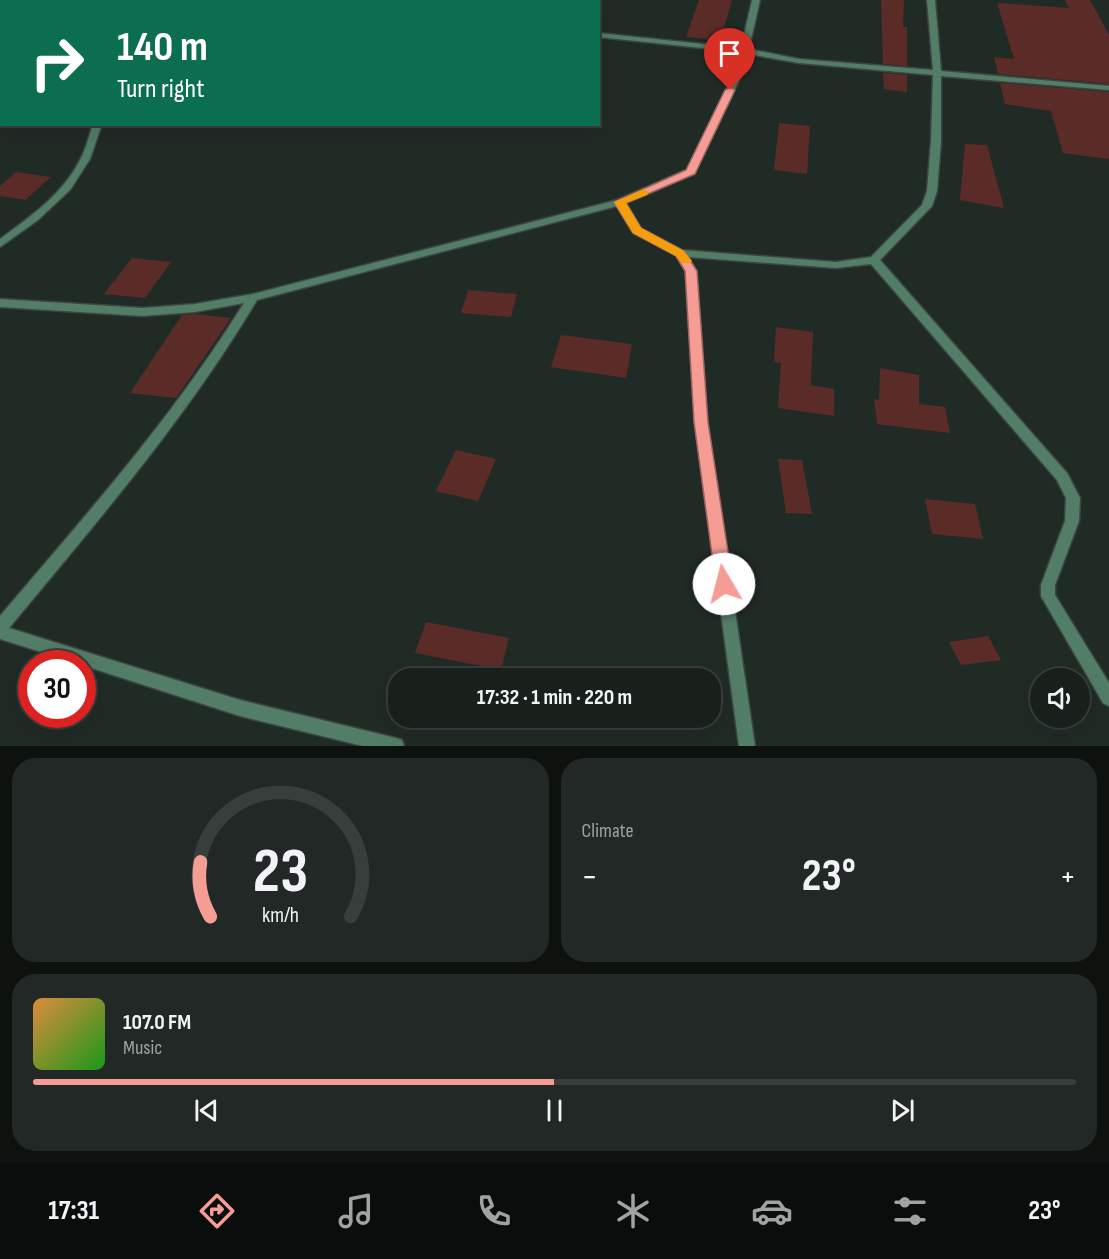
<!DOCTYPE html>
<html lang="en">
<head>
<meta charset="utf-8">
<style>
  body { margin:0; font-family:"Sofia Sans Condensed",sans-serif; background:#222825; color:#f1f3f6; height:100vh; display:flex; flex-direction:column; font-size:22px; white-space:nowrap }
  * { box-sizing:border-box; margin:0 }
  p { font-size:20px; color:#9fa3a3 }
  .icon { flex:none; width:33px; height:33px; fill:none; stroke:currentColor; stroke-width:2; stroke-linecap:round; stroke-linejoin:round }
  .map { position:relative; height:746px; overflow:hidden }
  .sheet { display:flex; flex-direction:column; gap:12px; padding:12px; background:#0e120f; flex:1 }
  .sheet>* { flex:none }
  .guide { position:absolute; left:0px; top:0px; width:600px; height:126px; box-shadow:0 6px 24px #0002,0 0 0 2px #373e3b; background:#0b6e4f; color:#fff; overflow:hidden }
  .tools { position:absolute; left:1030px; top:668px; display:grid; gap:12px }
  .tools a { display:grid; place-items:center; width:60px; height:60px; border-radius:50%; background:#19201c; box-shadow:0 6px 24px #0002,0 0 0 2px #373e3b; font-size:30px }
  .speed { position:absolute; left:18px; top:650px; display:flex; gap:12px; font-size:30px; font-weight:700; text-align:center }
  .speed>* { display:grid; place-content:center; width:78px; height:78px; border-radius:50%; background:#19201c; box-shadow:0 6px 24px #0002,0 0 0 2px #373e3b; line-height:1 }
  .speed .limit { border:9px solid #d22; background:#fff; color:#111 }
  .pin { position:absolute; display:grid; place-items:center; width:51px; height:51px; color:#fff; margin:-62px -26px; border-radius:50% 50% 50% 0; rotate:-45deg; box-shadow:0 0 6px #0007 }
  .pin .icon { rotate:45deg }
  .me { position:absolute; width:66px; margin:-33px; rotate:352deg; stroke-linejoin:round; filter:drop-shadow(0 0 4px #0008) }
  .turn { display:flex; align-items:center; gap:21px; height:126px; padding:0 18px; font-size:27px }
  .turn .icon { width:78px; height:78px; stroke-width:2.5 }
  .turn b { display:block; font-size:42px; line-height:51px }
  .big { font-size:45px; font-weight:700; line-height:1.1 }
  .sheet .tile { flex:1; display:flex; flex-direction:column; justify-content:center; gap:9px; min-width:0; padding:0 21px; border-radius:24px; background:#222825 }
  .sheet .dial { align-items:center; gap:0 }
  .dial svg { height:156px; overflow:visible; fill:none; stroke:#373e3b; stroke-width:7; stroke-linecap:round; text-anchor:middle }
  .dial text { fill:#f1f3f6; stroke:none }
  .song { display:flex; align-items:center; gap:18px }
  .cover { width:72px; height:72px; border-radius:9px; background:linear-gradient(135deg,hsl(30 70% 55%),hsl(120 70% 35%)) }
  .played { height:6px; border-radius:3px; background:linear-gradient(90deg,#f59c95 50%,#373e3b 50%) }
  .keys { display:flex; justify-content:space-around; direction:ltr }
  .heat { display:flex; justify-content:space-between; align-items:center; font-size:33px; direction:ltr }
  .sheet .tiles { flex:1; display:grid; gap:12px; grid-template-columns:1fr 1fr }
  .tile:last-child { grid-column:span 2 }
  .trip { position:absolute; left:388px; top:668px; width:333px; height:60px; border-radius:24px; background:#19201c; box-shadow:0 6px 24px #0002,0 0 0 2px #373e3b; font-weight:700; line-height:60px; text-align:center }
  .menu { display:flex; height:96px; justify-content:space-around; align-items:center; background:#0a0d0b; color:#9fa3a3 }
  .menu .icon { width:42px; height:42px }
  .menu .selected { color:#f59c95 }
  .menu b { font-size:27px; color:#f1f3f6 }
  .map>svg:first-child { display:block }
</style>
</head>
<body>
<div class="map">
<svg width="1109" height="746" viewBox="0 0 1109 746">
  <rect width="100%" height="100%" fill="#212b26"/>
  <!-- building -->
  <g fill="#5b2b28">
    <polygon points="699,0 732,0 722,35 710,34 708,39 686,37"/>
    <polygon points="881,0 904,0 903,27 907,27 907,66 883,64"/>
    <polygon points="1065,0 1090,0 1109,35 1109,84 998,74 994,57 1014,59 997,3 1069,8"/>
    <polygon points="883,73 907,75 907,92 884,89"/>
    <polygon points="1000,83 1109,92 1109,159 1063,153 1051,111 1005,104"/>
    <polygon points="779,123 810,126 807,174 774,170"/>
    <polygon points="965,144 987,145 1004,208 960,200"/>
    <polygon points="16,172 51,177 25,200 0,196 0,186"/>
    <polygon points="132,258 171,262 145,298 104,294"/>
    <polygon points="468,290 517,294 511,317 461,313"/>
    <polygon points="195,314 231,318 176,398 130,393 182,315"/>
    <polygon points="776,327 813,332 811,385 834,389 834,416 778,408 781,363 774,362"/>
    <polygon points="561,335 632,344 626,378 551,367"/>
    <polygon points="880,368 919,375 919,404 945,407 950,433 877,424 874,399 879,400"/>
    <polygon points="456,450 496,459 478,501 436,491"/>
    <polygon points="778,459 802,460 812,514 786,513"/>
    <polygon points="925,499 975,504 983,539 932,534"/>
    <polygon points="426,622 509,638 501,670 415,653"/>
    <polygon points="988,636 1001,660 961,665 949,642"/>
  </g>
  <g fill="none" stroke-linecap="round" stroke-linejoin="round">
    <defs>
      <g id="minor">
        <polygon points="168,0 176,0 168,2"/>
        <polygon points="250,0 272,0 248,2"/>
        <polygon points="409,0 423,2 410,2"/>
        <path d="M752,0H760L749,49L799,59L933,70L927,0H935L941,71L1109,86V90L941,76V141L937,191L932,206L880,260L1067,473L1080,498L1079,521L1055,585V595L1109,683V706L1103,703L1041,596V585L1065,521L1066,498L1057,480L871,264L836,268L688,257L696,271L707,422L755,746H739L695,422L686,271L676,255L633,233L617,206L257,300C186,419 97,522 9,628L240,700L396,738L402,740L404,746H363L240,716L82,665V663H76L0,639V616C86,515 174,416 244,303L195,312L143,316L0,307V299L143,308L195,304L253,294L617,200L687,170L736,70L740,52L598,37V33L741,48ZM748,54L799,63L933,75L931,141L927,191L922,205L871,257L836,262L682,250L641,229L626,203L694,174L744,70Z"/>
        <rect x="0" y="5" width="2" height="4"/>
        <path d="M93,124H102L90,159L70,190L38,220L0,247V239C30,217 63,194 80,160C86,149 89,136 93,124Z"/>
      </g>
    </defs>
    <!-- minor casing -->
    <use href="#minor" stroke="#3c4641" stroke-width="3"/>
    <!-- minor -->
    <use href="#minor" fill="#527d67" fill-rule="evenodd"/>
  </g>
  <!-- route -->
  <polygon fill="#f59c95" stroke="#9f6561" stroke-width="1.5" points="730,87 735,90 695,174 626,203 641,228 684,251 697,271 708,422 733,584 730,589 724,591 718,589 716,584 694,422 685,271 676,256 633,233 614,202 686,170 725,90"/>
  <!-- slow -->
  <polygon fill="#f59e0b" points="644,189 649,192 647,195 626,203 641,228 684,251 692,261 690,263 682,263 676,256 633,233 614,202"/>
</svg>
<div class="tools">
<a><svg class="icon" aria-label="sound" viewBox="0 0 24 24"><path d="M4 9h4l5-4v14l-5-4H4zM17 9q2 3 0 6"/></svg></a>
</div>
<div class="speed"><div class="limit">30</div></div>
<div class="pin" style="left:730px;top:90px;background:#d93025"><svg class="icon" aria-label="arrive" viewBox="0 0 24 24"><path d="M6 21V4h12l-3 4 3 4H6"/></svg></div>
<svg class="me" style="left:724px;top:584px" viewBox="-20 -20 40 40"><circle r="19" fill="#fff"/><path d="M0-13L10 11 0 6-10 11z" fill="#f59c95"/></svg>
<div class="trip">17:32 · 1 min · 220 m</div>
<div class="guide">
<div class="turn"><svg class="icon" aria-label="right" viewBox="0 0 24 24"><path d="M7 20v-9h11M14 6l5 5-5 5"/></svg><div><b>140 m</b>Turn right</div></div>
</div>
</div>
<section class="sheet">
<div class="tiles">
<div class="tile dial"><svg viewBox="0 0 100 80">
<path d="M14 69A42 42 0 1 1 86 69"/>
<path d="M14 69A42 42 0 0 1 9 41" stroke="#f59c95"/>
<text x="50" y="56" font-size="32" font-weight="700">23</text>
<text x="50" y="72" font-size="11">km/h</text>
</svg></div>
<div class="tile"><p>Climate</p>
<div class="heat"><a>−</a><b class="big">23°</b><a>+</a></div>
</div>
<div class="tile">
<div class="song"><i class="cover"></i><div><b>107.0 FM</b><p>Music</p></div></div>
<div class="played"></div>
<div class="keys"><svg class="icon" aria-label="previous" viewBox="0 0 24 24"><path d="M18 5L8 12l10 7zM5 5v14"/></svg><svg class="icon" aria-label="pause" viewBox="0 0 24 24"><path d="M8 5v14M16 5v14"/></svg><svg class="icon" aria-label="next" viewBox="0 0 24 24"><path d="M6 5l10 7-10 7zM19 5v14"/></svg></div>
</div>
</div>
</section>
<nav class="menu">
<b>17:31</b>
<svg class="icon selected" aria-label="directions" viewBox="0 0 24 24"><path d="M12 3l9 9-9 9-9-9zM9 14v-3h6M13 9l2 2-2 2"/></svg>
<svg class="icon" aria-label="music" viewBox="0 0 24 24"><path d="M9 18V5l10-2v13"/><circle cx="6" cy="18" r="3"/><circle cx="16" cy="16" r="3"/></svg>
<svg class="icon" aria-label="phone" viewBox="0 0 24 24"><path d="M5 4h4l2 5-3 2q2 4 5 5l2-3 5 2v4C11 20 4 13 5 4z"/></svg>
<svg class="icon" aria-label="climate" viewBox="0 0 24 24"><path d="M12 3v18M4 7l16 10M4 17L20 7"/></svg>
<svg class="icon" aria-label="car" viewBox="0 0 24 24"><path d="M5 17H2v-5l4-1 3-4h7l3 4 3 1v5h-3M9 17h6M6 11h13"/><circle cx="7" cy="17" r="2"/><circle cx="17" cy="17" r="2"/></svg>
<svg class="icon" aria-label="filters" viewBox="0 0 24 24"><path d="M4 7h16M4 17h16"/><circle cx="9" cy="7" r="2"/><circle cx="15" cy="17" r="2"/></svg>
<b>23°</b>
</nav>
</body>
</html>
